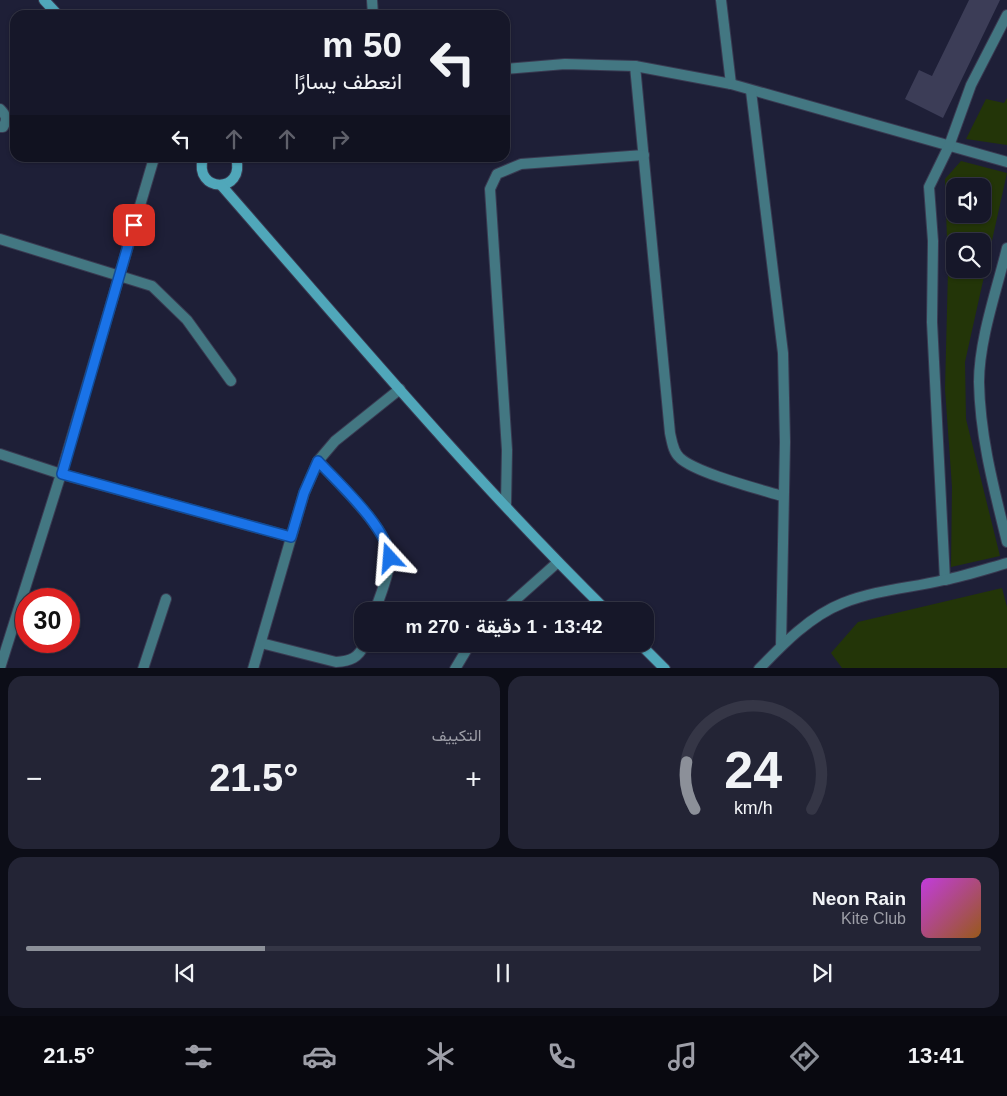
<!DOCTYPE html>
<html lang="ar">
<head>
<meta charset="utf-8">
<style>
  body { margin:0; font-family:Helvetica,Vazirmatn,sans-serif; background:#232435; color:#f1f3f6; direction:rtl; height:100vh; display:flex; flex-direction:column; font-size:19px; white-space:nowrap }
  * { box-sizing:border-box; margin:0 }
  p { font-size:16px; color:#9e9fa8 }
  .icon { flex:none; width:28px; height:28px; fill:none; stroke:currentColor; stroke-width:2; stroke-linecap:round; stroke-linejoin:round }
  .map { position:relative; height:668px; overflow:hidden; direction:ltr }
  .sheet { display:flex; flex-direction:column; gap:8px; padding:8px; background:#0c0d17; flex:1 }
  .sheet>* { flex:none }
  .hud { position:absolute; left:10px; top:10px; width:500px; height:152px; border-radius:15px; box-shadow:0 1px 4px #0004,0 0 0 1px #353646; direction:rtl; background:#161729; color:#f1f3f6; overflow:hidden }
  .fabs { position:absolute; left:946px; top:178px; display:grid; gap:10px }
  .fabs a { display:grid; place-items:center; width:45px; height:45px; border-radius:10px; background:#161729; box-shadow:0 1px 4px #0004,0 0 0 1px #353646; font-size:25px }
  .speed { position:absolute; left:15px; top:588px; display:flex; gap:10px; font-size:25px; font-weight:700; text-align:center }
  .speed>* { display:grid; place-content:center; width:65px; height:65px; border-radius:50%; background:#161729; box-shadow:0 1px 4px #0004,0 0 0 1px #353646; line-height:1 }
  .speed .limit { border:8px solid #d22; background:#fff; color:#111 }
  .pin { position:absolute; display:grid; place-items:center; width:42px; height:42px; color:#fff; margin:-21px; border-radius:10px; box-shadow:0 2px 8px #0006 }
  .me { position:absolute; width:55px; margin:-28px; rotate:341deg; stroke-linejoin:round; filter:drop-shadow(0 0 4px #0008) }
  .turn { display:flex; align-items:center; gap:18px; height:105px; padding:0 25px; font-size:22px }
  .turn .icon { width:65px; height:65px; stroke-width:2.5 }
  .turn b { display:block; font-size:35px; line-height:42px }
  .lanes { display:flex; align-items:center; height:48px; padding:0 25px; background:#0003; justify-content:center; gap:25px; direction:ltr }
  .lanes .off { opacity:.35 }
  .big { font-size:38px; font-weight:700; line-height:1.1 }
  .sheet .widget { flex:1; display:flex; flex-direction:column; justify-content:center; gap:8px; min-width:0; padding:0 18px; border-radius:15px; background:#232435 }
  .sheet .dial { align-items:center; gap:0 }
  .dial svg { height:130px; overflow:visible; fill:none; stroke:#353646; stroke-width:7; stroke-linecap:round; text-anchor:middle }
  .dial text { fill:#f1f3f6; stroke:none }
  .song { display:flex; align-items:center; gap:15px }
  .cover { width:60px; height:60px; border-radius:8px; background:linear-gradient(135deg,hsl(290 70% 55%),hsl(30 70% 35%)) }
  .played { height:5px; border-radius:2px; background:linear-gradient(90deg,#8c9099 25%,#353646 25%) }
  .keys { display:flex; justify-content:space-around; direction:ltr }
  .heat { display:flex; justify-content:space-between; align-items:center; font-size:28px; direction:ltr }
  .sheet .tiles { flex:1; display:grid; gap:8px; grid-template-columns:1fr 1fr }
  .widget:last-child { grid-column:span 2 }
  .trip { position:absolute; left:354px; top:602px; width:300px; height:50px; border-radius:15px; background:#161729; box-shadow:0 1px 4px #0004,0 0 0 1px #353646; font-weight:700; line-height:50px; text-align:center; direction:rtl }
  .tabs { display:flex; height:80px; justify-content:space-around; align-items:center; background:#090910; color:#9e9fa8 }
  .tabs .icon { width:35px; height:35px }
  .tabs .active { color:#8c9099 }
  .tabs b { font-size:22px; color:#f1f3f6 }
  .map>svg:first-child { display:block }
</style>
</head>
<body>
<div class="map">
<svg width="1007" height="669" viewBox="0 0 1007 669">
  <rect width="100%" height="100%" fill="#1e1f37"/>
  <!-- green -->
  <g fill="#233508" fill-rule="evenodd">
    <polygon points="1007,98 1007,145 966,139 986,99 1004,103"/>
    <path d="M961,161L1007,173L965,362L966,419L1000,556L951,567L952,487L945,389L948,270L945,179ZM955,186H982V214H955ZM982,241V269H955V241Z"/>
    <polygon points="1002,588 1007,607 1007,668 842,668 831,653 858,622"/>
  </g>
  <!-- building -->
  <polygon fill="#3c3d57" points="969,0 1000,0 943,118 905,99 919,70 932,76"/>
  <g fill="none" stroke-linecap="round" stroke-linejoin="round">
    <defs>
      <g id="street">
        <polyline points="372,0 373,15"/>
        <polyline points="721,0 731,84"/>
        <path d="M635,66L670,433C672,442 673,452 680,458C696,473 759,489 782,496"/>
        <polyline points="505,69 565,64 635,66 731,84 1007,162"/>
        <polyline points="751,91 783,353 785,442 781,646"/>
        <path d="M0,109C6,115 8,119 3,127H0"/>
        <polyline points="0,239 152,286 187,320 231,381"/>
        <path d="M1007,248C997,289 979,340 979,382C980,437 994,489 1007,542"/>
        <polyline points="0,454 61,474 291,537"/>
        <path d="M318,461C336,481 391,532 390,559C389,576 380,595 375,611"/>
        <polyline points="506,505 507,450 490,189 497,174 521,164 644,155"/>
        <polyline points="945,580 932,322 933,241 929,187 949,146 971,85 1007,15"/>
        <polyline points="503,611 558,562"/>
        <path d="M261,643L336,662C351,661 358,658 365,644"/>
        <polyline points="0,668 61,474 154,158"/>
        <polyline points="143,669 166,599"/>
        <polyline points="253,669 304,493 318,461 335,441 400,389"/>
        <polyline points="455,669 470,644"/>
        <path d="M759,669C783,644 810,616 843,603C876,590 910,588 944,580C965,576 986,569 1007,563"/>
      </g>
      <g id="secondary">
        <polyline points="44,0 58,15"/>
        <path d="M203,158C193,193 246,194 236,158"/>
        <path d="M221,185C347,329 471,477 607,611"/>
        <polyline points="640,644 665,669"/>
      </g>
    </defs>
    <!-- street casing -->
    <use href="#street" stroke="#393a51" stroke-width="12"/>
    <!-- secondary casing -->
    <use href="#secondary" stroke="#393a51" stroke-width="12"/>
    <!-- street -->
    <use href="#street" stroke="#437782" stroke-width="10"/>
    <!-- secondary -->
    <use href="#secondary" stroke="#50a7ba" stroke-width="10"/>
  </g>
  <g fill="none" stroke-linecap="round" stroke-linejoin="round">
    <defs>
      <path id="route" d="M134,225L62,474L291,537L304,493L318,461C340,485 386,526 390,558"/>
    </defs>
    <!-- route casing -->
    <use href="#route" stroke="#114b97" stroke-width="12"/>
    <!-- route -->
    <use href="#route" stroke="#1a73e8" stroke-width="9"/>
  </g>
</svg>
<div class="fabs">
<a><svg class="icon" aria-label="sound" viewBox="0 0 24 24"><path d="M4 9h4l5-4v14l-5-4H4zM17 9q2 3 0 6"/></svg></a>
<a><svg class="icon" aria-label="search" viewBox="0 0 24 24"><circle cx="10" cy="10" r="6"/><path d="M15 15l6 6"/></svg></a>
</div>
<div class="speed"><div class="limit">30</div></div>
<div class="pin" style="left:134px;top:225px;background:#d93025"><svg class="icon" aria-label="arrive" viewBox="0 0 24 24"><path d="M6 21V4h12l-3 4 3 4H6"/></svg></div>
<svg class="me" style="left:390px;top:558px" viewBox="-20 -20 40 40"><path d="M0-17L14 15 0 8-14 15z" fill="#1a73e8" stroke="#fff" stroke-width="4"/></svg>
<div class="trip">13:42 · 1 دقيقة · 270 m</div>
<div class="hud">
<div class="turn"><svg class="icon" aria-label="left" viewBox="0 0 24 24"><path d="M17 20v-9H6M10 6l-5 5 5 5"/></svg><div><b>50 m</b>انعطف يسارًا</div></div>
<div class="lanes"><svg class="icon" aria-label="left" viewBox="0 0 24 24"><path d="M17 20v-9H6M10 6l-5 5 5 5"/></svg><svg class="icon off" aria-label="ahead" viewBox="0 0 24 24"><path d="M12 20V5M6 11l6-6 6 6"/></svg><svg class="icon off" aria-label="ahead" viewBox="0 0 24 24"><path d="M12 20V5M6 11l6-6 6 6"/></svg><svg class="icon off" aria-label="right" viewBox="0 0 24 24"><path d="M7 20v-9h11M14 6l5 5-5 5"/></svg></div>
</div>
</div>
<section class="sheet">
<div class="tiles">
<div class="widget dial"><svg viewBox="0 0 100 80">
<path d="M14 69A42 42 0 1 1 86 69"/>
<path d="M14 69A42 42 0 0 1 9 40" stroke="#8c9099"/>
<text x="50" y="56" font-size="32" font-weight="700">24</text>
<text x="50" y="72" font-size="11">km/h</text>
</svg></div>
<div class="widget"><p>التكييف</p>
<div class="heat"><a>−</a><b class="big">21.5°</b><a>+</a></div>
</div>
<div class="widget">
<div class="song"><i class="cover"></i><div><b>Neon Rain</b><p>Kite Club</p></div></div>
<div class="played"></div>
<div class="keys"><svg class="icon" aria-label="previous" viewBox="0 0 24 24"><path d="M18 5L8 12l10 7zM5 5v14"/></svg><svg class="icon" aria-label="pause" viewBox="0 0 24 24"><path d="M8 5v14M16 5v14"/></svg><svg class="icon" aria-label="next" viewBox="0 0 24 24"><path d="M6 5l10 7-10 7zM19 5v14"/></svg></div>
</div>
</div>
</section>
<nav class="tabs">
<b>13:41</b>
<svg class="icon active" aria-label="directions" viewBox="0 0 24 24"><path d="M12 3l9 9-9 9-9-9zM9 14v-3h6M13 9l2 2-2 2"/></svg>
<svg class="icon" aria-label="music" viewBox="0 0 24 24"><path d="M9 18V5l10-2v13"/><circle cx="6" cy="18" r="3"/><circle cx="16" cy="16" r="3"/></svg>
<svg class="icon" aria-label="phone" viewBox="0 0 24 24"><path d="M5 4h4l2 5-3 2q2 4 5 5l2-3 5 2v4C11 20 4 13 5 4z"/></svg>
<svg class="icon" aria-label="climate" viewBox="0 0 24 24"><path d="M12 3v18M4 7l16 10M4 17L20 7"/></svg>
<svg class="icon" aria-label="car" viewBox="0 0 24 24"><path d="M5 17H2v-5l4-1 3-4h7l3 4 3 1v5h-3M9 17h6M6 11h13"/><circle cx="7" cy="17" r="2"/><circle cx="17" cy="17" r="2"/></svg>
<svg class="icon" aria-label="filters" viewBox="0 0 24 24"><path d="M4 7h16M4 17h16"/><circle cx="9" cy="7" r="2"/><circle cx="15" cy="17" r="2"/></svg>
<b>21.5°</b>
</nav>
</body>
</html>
